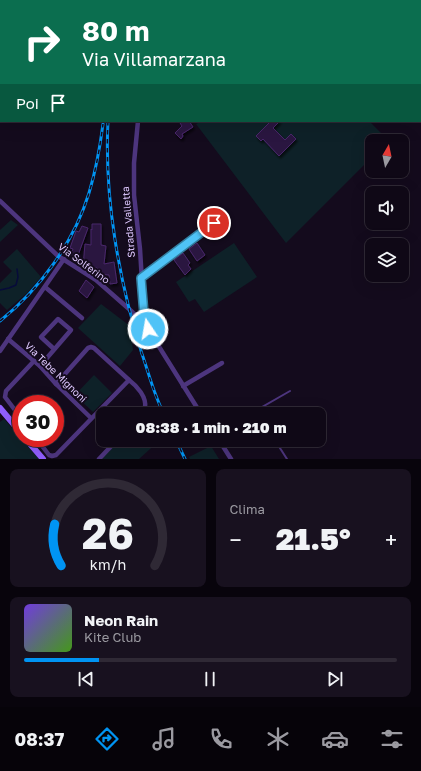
<!DOCTYPE html>
<html lang="it">
<head>
<meta charset="utf-8">
<style>
  body { margin:0; font-family:"Golos Text",sans-serif; background:#18111f; color:#f1f3f6; height:100vh; display:flex; flex-direction:column; font-size:15px; white-space:nowrap }
  * { box-sizing:border-box; margin:0 }
  p { font-size:13px; color:#9b9aa1 }
  .icon { flex:none; width:22px; height:22px; fill:none; stroke:currentColor; stroke-width:2; stroke-linecap:round; stroke-linejoin:round }
  .map { position:relative; height:459px; overflow:hidden }
  .panel { display:flex; flex-direction:column; gap:10px; padding:10px; background:#08040c; flex:1 }
  .panel>* { flex:none }
  .hud { position:absolute; left:0px; top:0px; width:421px; height:122px; box-shadow:0 4px 16px #0002,0 0 0 1px #2f2935; background:#0b6e4f; color:#fff; overflow:hidden }
  .needle { width:26px; rotate:9deg }
  .buttons { position:absolute; left:365px; top:134px; display:grid; gap:8px }
  .buttons a { display:grid; place-items:center; width:44px; height:44px; border-radius:8px; background:#0f0816; box-shadow:0 4px 16px #0002,0 0 0 1px #2f2935; font-size:20px }
  .speed { position:absolute; left:12px; top:395px; display:flex; gap:8px; font-size:20px; font-weight:700; text-align:center }
  .speed>* { display:grid; place-content:center; width:52px; height:52px; border-radius:50%; background:#0f0816; box-shadow:0 4px 16px #0002,0 0 0 1px #2f2935; line-height:1 }
  .speed .limit { border:6px solid #d22; background:#fff; color:#111 }
  .pin { position:absolute; display:grid; place-items:center; width:34px; height:34px; color:#fff; margin:-17px; border:2px solid #fff; border-radius:50%; box-shadow:0 1px 4px #0007 }
  .me { position:absolute; width:44px; margin:-22px; rotate:348deg; stroke-linejoin:round; filter:drop-shadow(0 0 3px #0008) }
  .turn { display:flex; align-items:center; gap:14px; height:84px; padding:0 16px; font-size:18px }
  .turn .icon { width:52px; height:52px; stroke-width:2.5 }
  .turn b { display:block; font-size:28px; line-height:34px }
  .then { display:flex; align-items:center; height:38px; padding:0 16px; background:#0003; gap:8px; font-size:15px }
  .big { font-size:30px; font-weight:800; line-height:1.1 }
  .panel .card { flex:1; display:flex; flex-direction:column; justify-content:center; gap:6px; min-width:0; padding:0 14px; border-radius:8px; background:#18111f }
  .panel .dial { align-items:center; gap:0 }
  .dial svg { height:104px; overflow:visible; fill:none; stroke:#2f2935; stroke-width:7; stroke-linecap:round; text-anchor:middle }
  .dial text { fill:#f1f3f6; stroke:none }
  .song { display:flex; align-items:center; gap:12px }
  .cover { width:48px; height:48px; border-radius:6px; background:linear-gradient(135deg,hsl(260 70% 55%),hsl(100 70% 35%)) }
  .played { height:4px; border-radius:2px; background:linear-gradient(90deg,#0094f3 20%,#2f2935 20%) }
  .keys { display:flex; justify-content:space-around; direction:ltr }
  .heat { display:flex; justify-content:space-between; align-items:center; font-size:22px; direction:ltr }
  .panel .tiles { flex:1; display:grid; gap:10px; grid-template-columns:1fr 1fr }
  .card:last-child { grid-column:span 2 }
  .trip { position:absolute; left:96px; top:407px; width:230px; height:40px; border-radius:8px; background:#0f0816; box-shadow:0 4px 16px #0002,0 0 0 1px #2f2935; font-weight:800; line-height:40px; text-align:center }
  .dock { display:flex; height:64px; justify-content:space-around; align-items:center; background:#060309; color:#9b9aa1 }
  .dock .icon { width:28px; height:28px }
  .dock .selected { color:#0094f3 }
  .dock b { font-size:18px; color:#f1f3f6 }
  .map>svg:first-child { display:block }
</style>
</head>
<body>
<div class="map">
<svg width="421" height="459" viewBox="0 0 421 459">
  <defs>
    <filter id="shadow"><feDropShadow dx="1.5" dy="2.5" stdDeviation="1" flood-color="#0009"/></filter>
  </defs>
  <rect width="100%" height="100%" fill="#140b1d"/>
  <!-- green -->
  <g fill="#0e2128">
    <polygon points="202,121 369,121 389,141 372,141 372,157 286,243 196,124"/>
    <polygon points="11,220 18,225 0,242 0,230"/>
    <polygon points="234,243 257,277 204,312 195,299 189,302 176,282"/>
    <polygon points="17,249 41,277 27,293 7,310 0,303 0,283 12,271 3,262"/>
    <polygon points="101,304 130,326 133,350 120,366 78,328"/>
    <polygon points="94,375 112,393 93,412 75,395"/>
    <polygon points="4,419 39,459 0,459 0,422"/>
    <polygon points="119,440 160,440 139,459 100,459"/>
    <polygon points="211,446 219,459 190,459 189,457"/>
  </g>
  <g fill="none" stroke-linecap="round" stroke-linejoin="round">
    <!-- stream -->
    <polyline stroke="#070b3a" stroke-width="1.5" points="0,290 9,288 16,285 18,277 17,269"/>
  </g>
  <!-- building -->
  <g fill="#2b173f" stroke="#49286b" filter="url(#shadow)">
    <polygon points="184,121 189,121 193,127 182,134 183,136 181,139 175,133 182,126 180,123"/>
    <polygon points="271,121 280,121 273,128 285,140 291,134 296,139 279,156 263,139 261,141 256,136"/>
    <polygon points="92,224 101,224 101,245 106,246 104,264 114,262 117,283 110,284 109,275 96,274 97,268 83,267 85,244 91,245 91,229 92,230"/>
    <polygon points="82,226 88,228 77,258 71,255 73,249 70,248 76,231 79,232"/>
    <polygon points="197,243 205,255 197,261 189,249"/>
    <polygon points="183,253 190,263 188,265 191,269 185,275 174,260"/>
    <polygon points="86,280 94,287 87,298 79,291"/>
  </g>
  <g fill="none" stroke-linecap="round" stroke-linejoin="round">
    <!-- lane -->
    <g stroke="#4d357e" stroke-width="2">
      <polyline points="250,414 290,391"/>
      <polyline points="271,440 278,445 287,459"/>
    </g>
    <!-- street -->
    <g stroke="#4d357e" stroke-width="4.5">
      <polyline points="382,0 383,1"/>
      <polyline points="395,0 396,1"/>
      <polyline points="17,1 17,0"/>
      <polyline points="345,1 346,0"/>
      <polyline points="0,19 1,19"/>
      <polyline points="420,44 421,45"/>
      <polyline points="0,87 1,85"/>
      <polyline points="138,121 134,163 134,195 140,249 144,314 142,321"/>
      <polyline points="0,201 58,256 96,280 129,309 142,321 148,329 201,414"/>
      <polyline points="141,278 214,223"/>
      <polyline points="45,287 82,318"/>
      <polyline points="8,339 40,366 56,384 91,418"/>
      <polyline points="0,351 64,259"/>
      <polyline points="40,366 71,330 58,319 41,337 54,349"/>
      <path d="M129,380C137,386 147,397 145,408C145,409 143,413 143,414"/>
      <polyline points="183,386 222,363"/>
      <polyline points="21,418 5,397 6,391 34,361"/>
      <polyline points="36,438 49,455 52,456 56,455 129,380 94,348 91,347 88,348 56,384"/>
      <polyline points="219,440 231,459"/>
      <polyline points="99,459 117,440"/>
    </g>
    <!-- secondary -->
    <g stroke="#915fff" stroke-width="6">
      <polyline points="0,408 21,433"/>
      <polyline points="25,438 43,459"/>
    </g>
    <defs>
      <g id="rail">
        <polyline points="122,1 122,0"/>
        <polyline points="131,1 132,0"/>
        <path d="M108,121C104,198 119,281 142,354C149,374 154,395 164,414"/>
        <path d="M0,321C40,289 74,242 89,193C96,170 100,147 103,124"/>
        <polyline points="176,440 185,459"/>
      </g>
    </defs>
    <!-- rail casing -->
    <use href="#rail" stroke="#0094f3" stroke-width="3"/>
    <!-- rail -->
    <use href="#rail" stroke="#140b1d" stroke-width="1.5" stroke-dasharray="4.5" stroke-linecap="butt"/>
  </g>
  <g fill="none" stroke-linecap="round" stroke-linejoin="round">
    <defs>
      <polyline id="route" points="148,329 142,321 144,314 141,278 214,223"/>
    </defs>
    <!-- route casing -->
    <use href="#route" stroke="#337fa1" stroke-width="10"/>
    <!-- route -->
    <use href="#route" stroke="#4fc3f7" stroke-width="7"/>
  </g>
  <g text-anchor="middle" dominant-baseline="central" stroke-width="4" stroke-linejoin="round" paint-order="stroke">
    <!-- street labels -->
    <g font-size="10" fill="#dec8ff" stroke="#140b1d">
      <text transform="translate(128 222) rotate(-95)">Strada Valletta</text>
      <text transform="translate(84 263) rotate(36)">Via Solferino</text>
      <text transform="translate(56 372) rotate(44)">Via Tebe Mignoni</text>
    </g>
  </g>
</svg>
<div class="buttons">
<a><svg class="needle" viewBox="-14 -14 28 28"><path d="M0-13l5 13h-10z" fill="#e53935"/><path d="M0 13l5-13h-10z" fill="#9b9aa1"/></svg></a>
<a><svg class="icon" aria-label="sound" viewBox="0 0 24 24"><path d="M4 9h4l5-4v14l-5-4H4zM17 9q2 3 0 6"/></svg></a>
<a><svg class="icon" aria-label="layers" viewBox="0 0 24 24"><path d="M12 4l9 5-9 5-9-5zM3 14l9 5 9-5"/></svg></a>
</div>
<div class="speed"><div class="limit">30</div></div>
<div class="pin" style="left:214px;top:223px;background:#d93025"><svg class="icon" aria-label="arrive" viewBox="0 0 24 24"><path d="M6 21V4h12l-3 4 3 4H6"/></svg></div>
<svg class="me" style="left:148px;top:329px" viewBox="-20 -20 40 40"><circle r="17" fill="#4fc3f7" stroke="#fff" stroke-width="3"/><path d="M0-11L8 9 0 5-8 9z" fill="#fff"/></svg>
<div class="trip">08:38 · 1 min · 210 m</div>
<div class="hud">
<div class="turn"><svg class="icon" aria-label="right" viewBox="0 0 24 24"><path d="M7 20v-9h11M14 6l5 5-5 5"/></svg><div><b>80 m</b>Via Villamarzana</div></div>
<div class="then">Poi<svg class="icon" aria-label="arrive" viewBox="0 0 24 24"><path d="M6 21V4h12l-3 4 3 4H6"/></svg></div>
</div>
</div>
<section class="panel">
<div class="tiles">
<div class="card dial"><svg viewBox="0 0 100 80">
<path d="M14 69A42 42 0 1 1 86 69"/>
<path d="M14 69A42 42 0 0 1 9 37" stroke="#0094f3"/>
<text x="50" y="56" font-size="32" font-weight="700">26</text>
<text x="50" y="72" font-size="11">km/h</text>
</svg></div>
<div class="card"><p>Clima</p>
<div class="heat"><a>−</a><b class="big">21.5°</b><a>+</a></div>
</div>
<div class="card">
<div class="song"><i class="cover"></i><div><b>Neon Rain</b><p>Kite Club</p></div></div>
<div class="played"></div>
<div class="keys"><svg class="icon" aria-label="previous" viewBox="0 0 24 24"><path d="M18 5L8 12l10 7zM5 5v14"/></svg><svg class="icon" aria-label="pause" viewBox="0 0 24 24"><path d="M8 5v14M16 5v14"/></svg><svg class="icon" aria-label="next" viewBox="0 0 24 24"><path d="M6 5l10 7-10 7zM19 5v14"/></svg></div>
</div>
</div>
</section>
<nav class="dock">
<b>08:37</b>
<svg class="icon selected" aria-label="directions" viewBox="0 0 24 24"><path d="M12 3l9 9-9 9-9-9zM9 14v-3h6M13 9l2 2-2 2"/></svg>
<svg class="icon" aria-label="music" viewBox="0 0 24 24"><path d="M9 18V5l10-2v13"/><circle cx="6" cy="18" r="3"/><circle cx="16" cy="16" r="3"/></svg>
<svg class="icon" aria-label="phone" viewBox="0 0 24 24"><path d="M5 4h4l2 5-3 2q2 4 5 5l2-3 5 2v4C11 20 4 13 5 4z"/></svg>
<svg class="icon" aria-label="climate" viewBox="0 0 24 24"><path d="M12 3v18M4 7l16 10M4 17L20 7"/></svg>
<svg class="icon" aria-label="car" viewBox="0 0 24 24"><path d="M5 17H2v-5l4-1 3-4h7l3 4 3 1v5h-3M9 17h6M6 11h13"/><circle cx="7" cy="17" r="2"/><circle cx="17" cy="17" r="2"/></svg>
<svg class="icon" aria-label="filters" viewBox="0 0 24 24"><path d="M4 7h16M4 17h16"/><circle cx="9" cy="7" r="2"/><circle cx="15" cy="17" r="2"/></svg>
</nav>
</body>
</html>
